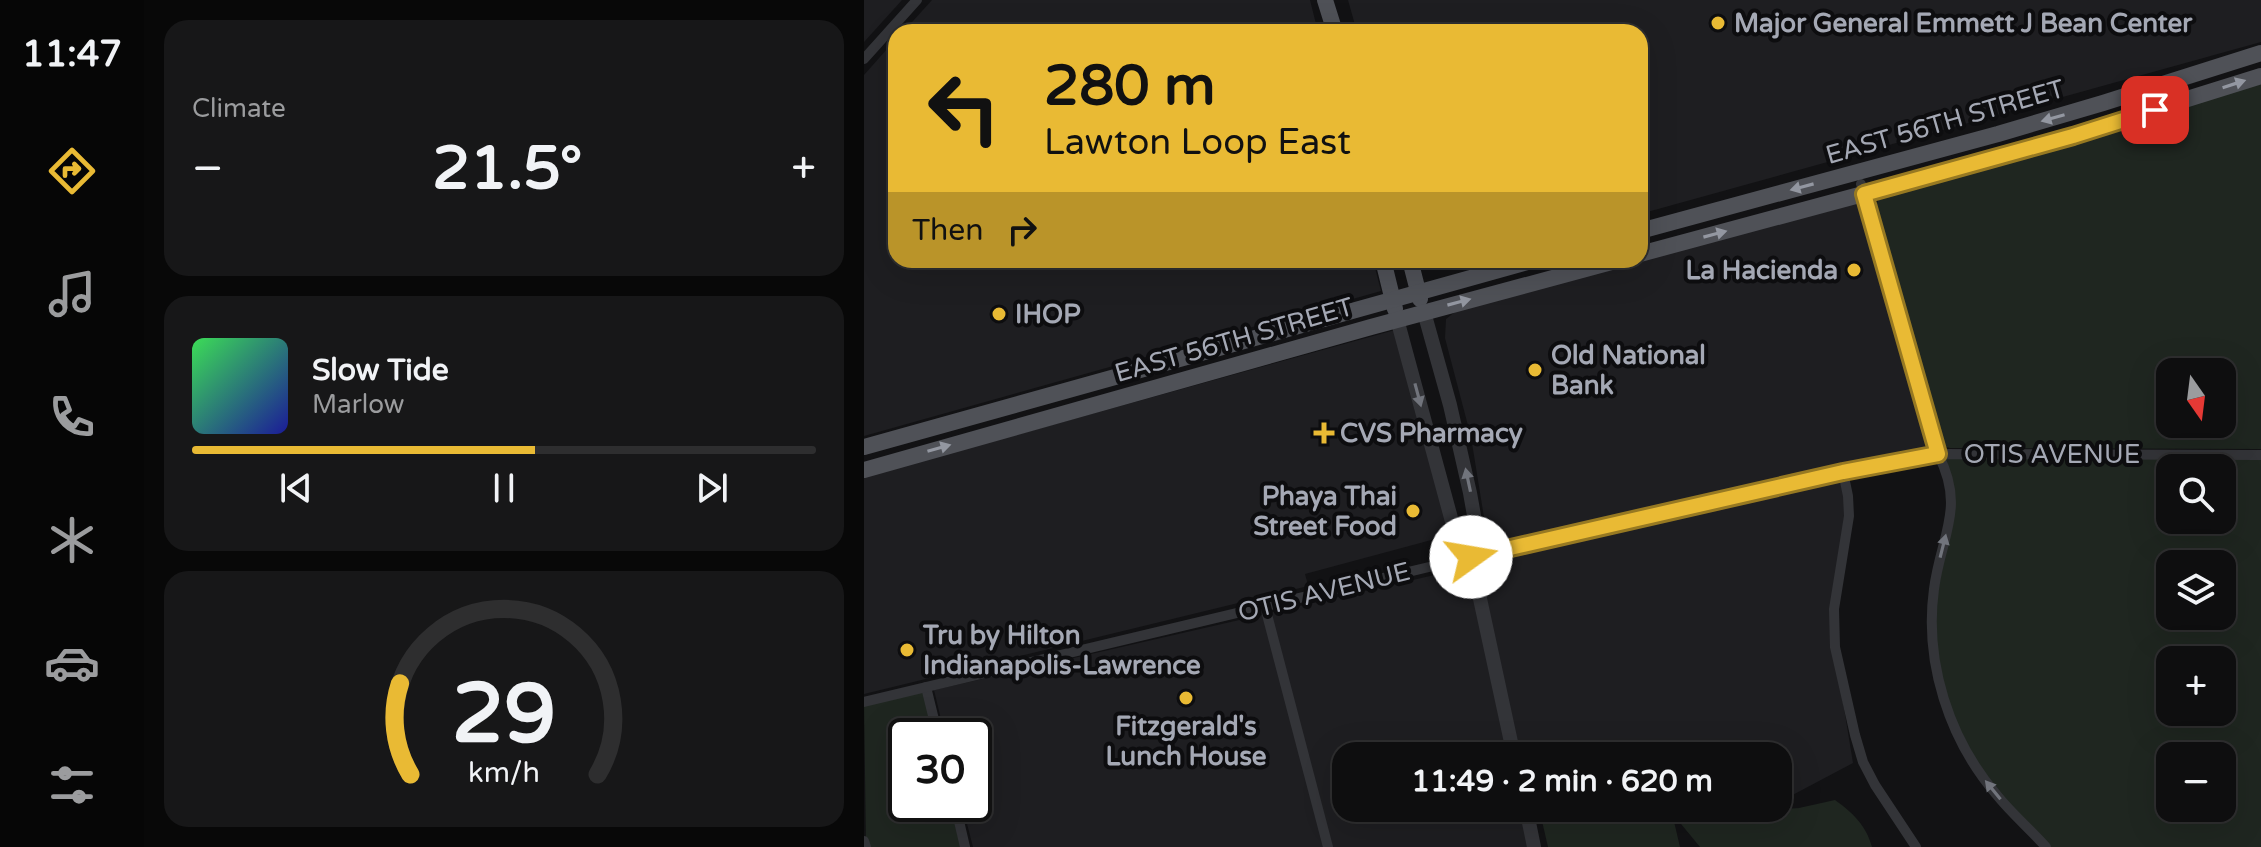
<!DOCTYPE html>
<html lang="en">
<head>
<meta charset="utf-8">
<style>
  body { margin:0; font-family:"Varela Round",sans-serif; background:#171718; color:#f1f3f6; height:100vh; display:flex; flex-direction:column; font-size:30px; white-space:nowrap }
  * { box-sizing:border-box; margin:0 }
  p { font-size:26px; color:#9b9c9e }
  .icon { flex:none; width:44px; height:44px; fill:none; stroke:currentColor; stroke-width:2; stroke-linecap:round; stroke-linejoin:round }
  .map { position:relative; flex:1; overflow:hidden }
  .side { display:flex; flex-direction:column; gap:20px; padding:20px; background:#080808; width:720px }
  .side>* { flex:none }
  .guide { position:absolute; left:24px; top:24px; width:760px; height:244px; border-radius:24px; box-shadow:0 8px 32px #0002,0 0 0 2px #2e2e2f; background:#e9ba34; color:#111; overflow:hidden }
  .needle { width:52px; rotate:166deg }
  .tools { position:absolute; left:1292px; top:358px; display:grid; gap:16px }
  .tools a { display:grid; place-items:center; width:80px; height:80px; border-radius:16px; background:#0e0e0f; box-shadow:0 8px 32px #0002,0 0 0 2px #2e2e2f; font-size:40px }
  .speed { position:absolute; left:24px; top:718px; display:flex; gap:16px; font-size:40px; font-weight:700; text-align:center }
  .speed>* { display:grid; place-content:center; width:104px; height:104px; border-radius:50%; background:#0e0e0f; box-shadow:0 8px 32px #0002,0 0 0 2px #2e2e2f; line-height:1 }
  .speed .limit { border:4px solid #111; border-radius:12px; background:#fff; color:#111 }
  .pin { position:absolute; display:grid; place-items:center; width:68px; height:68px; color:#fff; margin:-34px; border-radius:16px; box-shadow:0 4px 12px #0006 }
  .me { position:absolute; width:88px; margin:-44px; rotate:77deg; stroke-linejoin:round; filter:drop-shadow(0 0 6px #0008) }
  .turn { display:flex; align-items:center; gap:28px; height:168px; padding:0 24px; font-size:36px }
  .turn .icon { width:104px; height:104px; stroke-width:2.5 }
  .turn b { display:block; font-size:56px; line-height:68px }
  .then { display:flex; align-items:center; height:76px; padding:0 24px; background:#0003; gap:16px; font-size:30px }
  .big { font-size:60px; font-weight:800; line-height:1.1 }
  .side .widget { flex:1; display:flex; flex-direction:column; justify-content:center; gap:12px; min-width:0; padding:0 28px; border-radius:24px; background:#171718 }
  .side .dial { align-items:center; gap:0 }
  .dial svg { height:208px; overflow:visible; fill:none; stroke:#2e2e2f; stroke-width:7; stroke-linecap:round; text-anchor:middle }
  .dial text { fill:#f1f3f6; stroke:none }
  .song { display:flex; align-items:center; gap:24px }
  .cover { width:96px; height:96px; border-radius:12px; background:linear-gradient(135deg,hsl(130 70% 55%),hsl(240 70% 35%)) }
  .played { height:8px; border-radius:4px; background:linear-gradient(90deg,#e9ba34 55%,#2e2e2f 55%) }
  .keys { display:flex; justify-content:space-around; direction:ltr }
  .heat { display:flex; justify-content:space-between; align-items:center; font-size:44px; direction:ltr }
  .trip { position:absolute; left:468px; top:742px; width:460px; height:80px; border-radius:24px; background:#0e0e0f; box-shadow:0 8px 32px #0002,0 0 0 2px #2e2e2f; font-weight:800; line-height:80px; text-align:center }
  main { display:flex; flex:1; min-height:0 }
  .dock { display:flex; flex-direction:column; width:144px; justify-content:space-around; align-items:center; background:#060606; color:#9b9c9e }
  .dock .icon { width:56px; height:56px }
  .dock .on { color:#e9ba34 }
  .dock b { font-size:36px; color:#f1f3f6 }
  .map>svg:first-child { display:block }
</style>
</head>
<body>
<main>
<nav class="dock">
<b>11:47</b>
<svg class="icon on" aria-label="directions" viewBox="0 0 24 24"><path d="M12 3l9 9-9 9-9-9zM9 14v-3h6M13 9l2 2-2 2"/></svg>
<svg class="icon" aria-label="music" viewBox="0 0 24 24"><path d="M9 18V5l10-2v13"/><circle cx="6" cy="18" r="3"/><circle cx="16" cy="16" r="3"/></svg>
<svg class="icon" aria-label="phone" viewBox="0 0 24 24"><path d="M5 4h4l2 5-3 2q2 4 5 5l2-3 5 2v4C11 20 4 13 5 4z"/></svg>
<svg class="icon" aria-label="climate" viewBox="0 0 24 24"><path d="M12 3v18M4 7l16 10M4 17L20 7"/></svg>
<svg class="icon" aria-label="car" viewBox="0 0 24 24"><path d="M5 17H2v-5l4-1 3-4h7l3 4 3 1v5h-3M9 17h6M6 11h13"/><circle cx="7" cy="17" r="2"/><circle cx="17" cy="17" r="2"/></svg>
<svg class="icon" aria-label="filters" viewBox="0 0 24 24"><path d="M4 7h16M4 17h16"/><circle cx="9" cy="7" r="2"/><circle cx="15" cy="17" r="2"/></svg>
</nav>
<section class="side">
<div class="widget"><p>Climate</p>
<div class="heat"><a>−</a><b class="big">21.5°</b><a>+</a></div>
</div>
<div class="widget">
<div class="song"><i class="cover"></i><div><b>Slow Tide</b><p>Marlow</p></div></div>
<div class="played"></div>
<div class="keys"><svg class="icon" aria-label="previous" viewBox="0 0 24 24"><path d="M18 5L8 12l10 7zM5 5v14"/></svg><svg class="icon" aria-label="pause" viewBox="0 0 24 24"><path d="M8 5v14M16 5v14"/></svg><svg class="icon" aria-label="next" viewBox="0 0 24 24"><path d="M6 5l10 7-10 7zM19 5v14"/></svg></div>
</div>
<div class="widget dial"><svg viewBox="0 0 100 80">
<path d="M14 69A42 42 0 1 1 86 69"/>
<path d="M14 69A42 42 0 0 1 10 34" stroke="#e9ba34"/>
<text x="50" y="56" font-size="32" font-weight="700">29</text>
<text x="50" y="72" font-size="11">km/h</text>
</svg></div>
</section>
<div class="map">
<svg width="1397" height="847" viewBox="0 0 1397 847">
  <rect width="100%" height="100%" fill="#121214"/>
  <!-- built -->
  <g fill="#1e1e21">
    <polygon points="0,0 38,0 0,42"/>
    <polygon points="68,0 446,0 454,32 39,32"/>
    <polygon points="484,0 1397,0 1397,42 776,214 776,32 493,32"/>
    <polygon points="32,39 32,260 509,260 517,291 0,436 0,75"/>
    <polygon points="997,202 1062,447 636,544 624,542 607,437 581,338 582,319 591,312 622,302"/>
    <polygon points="531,330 586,535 441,574 444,585 440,587 0,694 0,477"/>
    <polygon points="976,482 982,500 968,635 989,763 921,799 914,799 914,756 482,756 482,808 658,808 668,847 109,847 98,804 110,804 110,736 81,736 70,690"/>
  </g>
  <!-- green -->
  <g fill="#1f2620" fill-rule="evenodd">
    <path d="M1397,84V449L1086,448L1078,446L1011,209L1015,198ZM1306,372H1358V424H1306Z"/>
    <path d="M1074,454L1397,455V847H1182L1120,779L1080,700L1068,628L1087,513ZM1306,468H1358V520H1306ZM1306,564H1358V616H1306ZM1306,660H1358V712H1306ZM1306,756H1358V808H1306Z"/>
    <polygon points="62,687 74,736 42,736 42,804 91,804 101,847 2,847 0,702"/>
    <path d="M971,800C989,813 1002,825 1008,847H836L808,813L816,847H684L675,808H903L906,810L935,808Z"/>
  </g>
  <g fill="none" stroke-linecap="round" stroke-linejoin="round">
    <!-- minor -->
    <g stroke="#333438" stroke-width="10">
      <polyline points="0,59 53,0"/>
      <path d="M997,184L1074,454C1102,508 1077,535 1070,589C1060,662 1085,739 1132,794C1147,813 1166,829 1182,847"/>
      <polyline points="979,472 984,496 985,516 970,609 971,647 991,735 999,762 1011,785 1052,847"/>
      <polyline points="401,607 464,847"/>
      <polyline points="62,687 74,736"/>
      <polyline points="0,702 586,562 979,472 1074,454 1397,455"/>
      <polyline points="91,804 101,847"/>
      <polyline points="0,841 2,847"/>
    </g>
    <!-- tertiary -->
    <g stroke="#333438" stroke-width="14">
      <polyline points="560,312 586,405 606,493 611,521 607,557"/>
      <polyline points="533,319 590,529 607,557 650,756"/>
      <polyline points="662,808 670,847"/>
    </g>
    <!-- primary -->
    <g stroke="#4f5157" stroke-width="16">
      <polyline points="461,0 471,32"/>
      <polyline points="776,231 1134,134 1239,103 1397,53"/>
      <polyline points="776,254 1144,155 1397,76"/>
      <polyline points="519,260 531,309"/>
      <polyline points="546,260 556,299"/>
      <polyline points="0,447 671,260"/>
      <polyline points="0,470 507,327 755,260"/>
    </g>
  </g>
  <!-- one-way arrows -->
  <defs><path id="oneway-solid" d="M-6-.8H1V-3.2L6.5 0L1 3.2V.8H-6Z" transform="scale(2)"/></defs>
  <g fill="#9397a1">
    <use href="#oneway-solid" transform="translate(1370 84) rotate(-18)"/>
    <use href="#oneway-solid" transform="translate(1189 118) rotate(164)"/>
    <use href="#oneway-solid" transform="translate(938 187) rotate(165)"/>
    <use href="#oneway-solid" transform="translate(851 234) rotate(-15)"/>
    <use href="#oneway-solid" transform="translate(595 302) rotate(-15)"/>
    <use href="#oneway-solid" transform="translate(75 448) rotate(-16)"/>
  </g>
  <g fill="#71747c">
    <use href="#oneway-solid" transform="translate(554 395) rotate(75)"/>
    <use href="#oneway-solid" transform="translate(604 480) rotate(-102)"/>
    <use href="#oneway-solid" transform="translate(1079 546) rotate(-76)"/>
    <use href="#oneway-solid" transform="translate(1129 790) rotate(-129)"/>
  </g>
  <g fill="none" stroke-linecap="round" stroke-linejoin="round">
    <defs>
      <polyline id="route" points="607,557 979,472 1074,454 1000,194 1209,136 1291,110"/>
    </defs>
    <!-- route casing -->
    <use href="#route" stroke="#977922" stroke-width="20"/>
    <!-- route -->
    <use href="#route" stroke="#e9ba34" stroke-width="14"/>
  </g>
  <!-- markers -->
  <g fill="#e9ba34" stroke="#0d0d0f" stroke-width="3">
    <circle cx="854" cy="23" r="8"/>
    <circle cx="990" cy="270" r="8"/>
    <circle cx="135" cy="314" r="8"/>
    <circle cx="671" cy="370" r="8"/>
    <path d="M456 421h8v8h8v8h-8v8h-8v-8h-8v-8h8z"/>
    <circle cx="549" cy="511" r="8"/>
    <circle cx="43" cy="650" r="8"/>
    <circle cx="322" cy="698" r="8"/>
  </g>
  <g text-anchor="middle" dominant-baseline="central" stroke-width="8" stroke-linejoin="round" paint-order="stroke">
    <!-- poi labels -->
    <g font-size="26" font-weight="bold" fill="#a4a8b4" stroke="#0d0d0f" text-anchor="start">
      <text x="870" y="23">Major General Emmett J Bean Center</text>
      <text x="974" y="270" text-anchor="end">La Hacienda</text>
      <text x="151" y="314">IHOP</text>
      <text x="687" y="355">Old National<tspan x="687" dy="30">Bank</tspan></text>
      <text x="476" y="433">CVS Pharmacy</text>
      <text x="533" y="496" text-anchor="end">Phaya Thai<tspan x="533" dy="30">Street Food</tspan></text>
      <text x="59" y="635">Tru by Hilton<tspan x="59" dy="30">Indianapolis-Lawrence</tspan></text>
      <text x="322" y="726" text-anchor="middle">Fitzgerald's<tspan x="322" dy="30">Lunch House</tspan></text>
    </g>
    <!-- street labels -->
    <g font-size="26" fill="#a4a8b4" stroke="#0d0d0f">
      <text transform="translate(1081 122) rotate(-16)">EAST 56TH STREET</text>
      <text transform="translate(370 340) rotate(-16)">EAST 56TH STREET</text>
      <text x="1188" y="454">OTIS AVENUE</text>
      <text transform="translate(460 592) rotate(-14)">OTIS AVENUE</text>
    </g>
  </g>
</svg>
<div class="tools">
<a><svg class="needle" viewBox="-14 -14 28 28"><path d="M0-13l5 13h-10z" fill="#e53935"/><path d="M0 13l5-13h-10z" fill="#9b9c9e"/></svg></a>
<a><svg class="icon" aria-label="search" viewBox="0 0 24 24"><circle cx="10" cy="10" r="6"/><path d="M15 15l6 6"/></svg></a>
<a><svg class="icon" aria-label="layers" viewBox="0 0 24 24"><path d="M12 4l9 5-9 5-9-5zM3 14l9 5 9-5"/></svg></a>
<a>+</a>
<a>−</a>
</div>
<div class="speed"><div class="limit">30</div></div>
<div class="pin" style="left:1291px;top:110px;background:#d93025"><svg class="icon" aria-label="arrive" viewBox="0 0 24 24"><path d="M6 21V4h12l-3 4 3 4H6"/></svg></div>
<svg class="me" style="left:607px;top:557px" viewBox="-20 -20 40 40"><circle r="19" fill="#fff"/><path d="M0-13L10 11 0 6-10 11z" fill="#e9ba34"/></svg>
<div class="trip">11:49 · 2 min · 620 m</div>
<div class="guide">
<div class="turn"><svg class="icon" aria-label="left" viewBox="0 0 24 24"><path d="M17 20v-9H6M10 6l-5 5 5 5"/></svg><div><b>280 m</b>Lawton Loop East</div></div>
<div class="then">Then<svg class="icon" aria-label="right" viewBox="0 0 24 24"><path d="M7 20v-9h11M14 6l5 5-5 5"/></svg></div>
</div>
</div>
</main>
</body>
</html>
